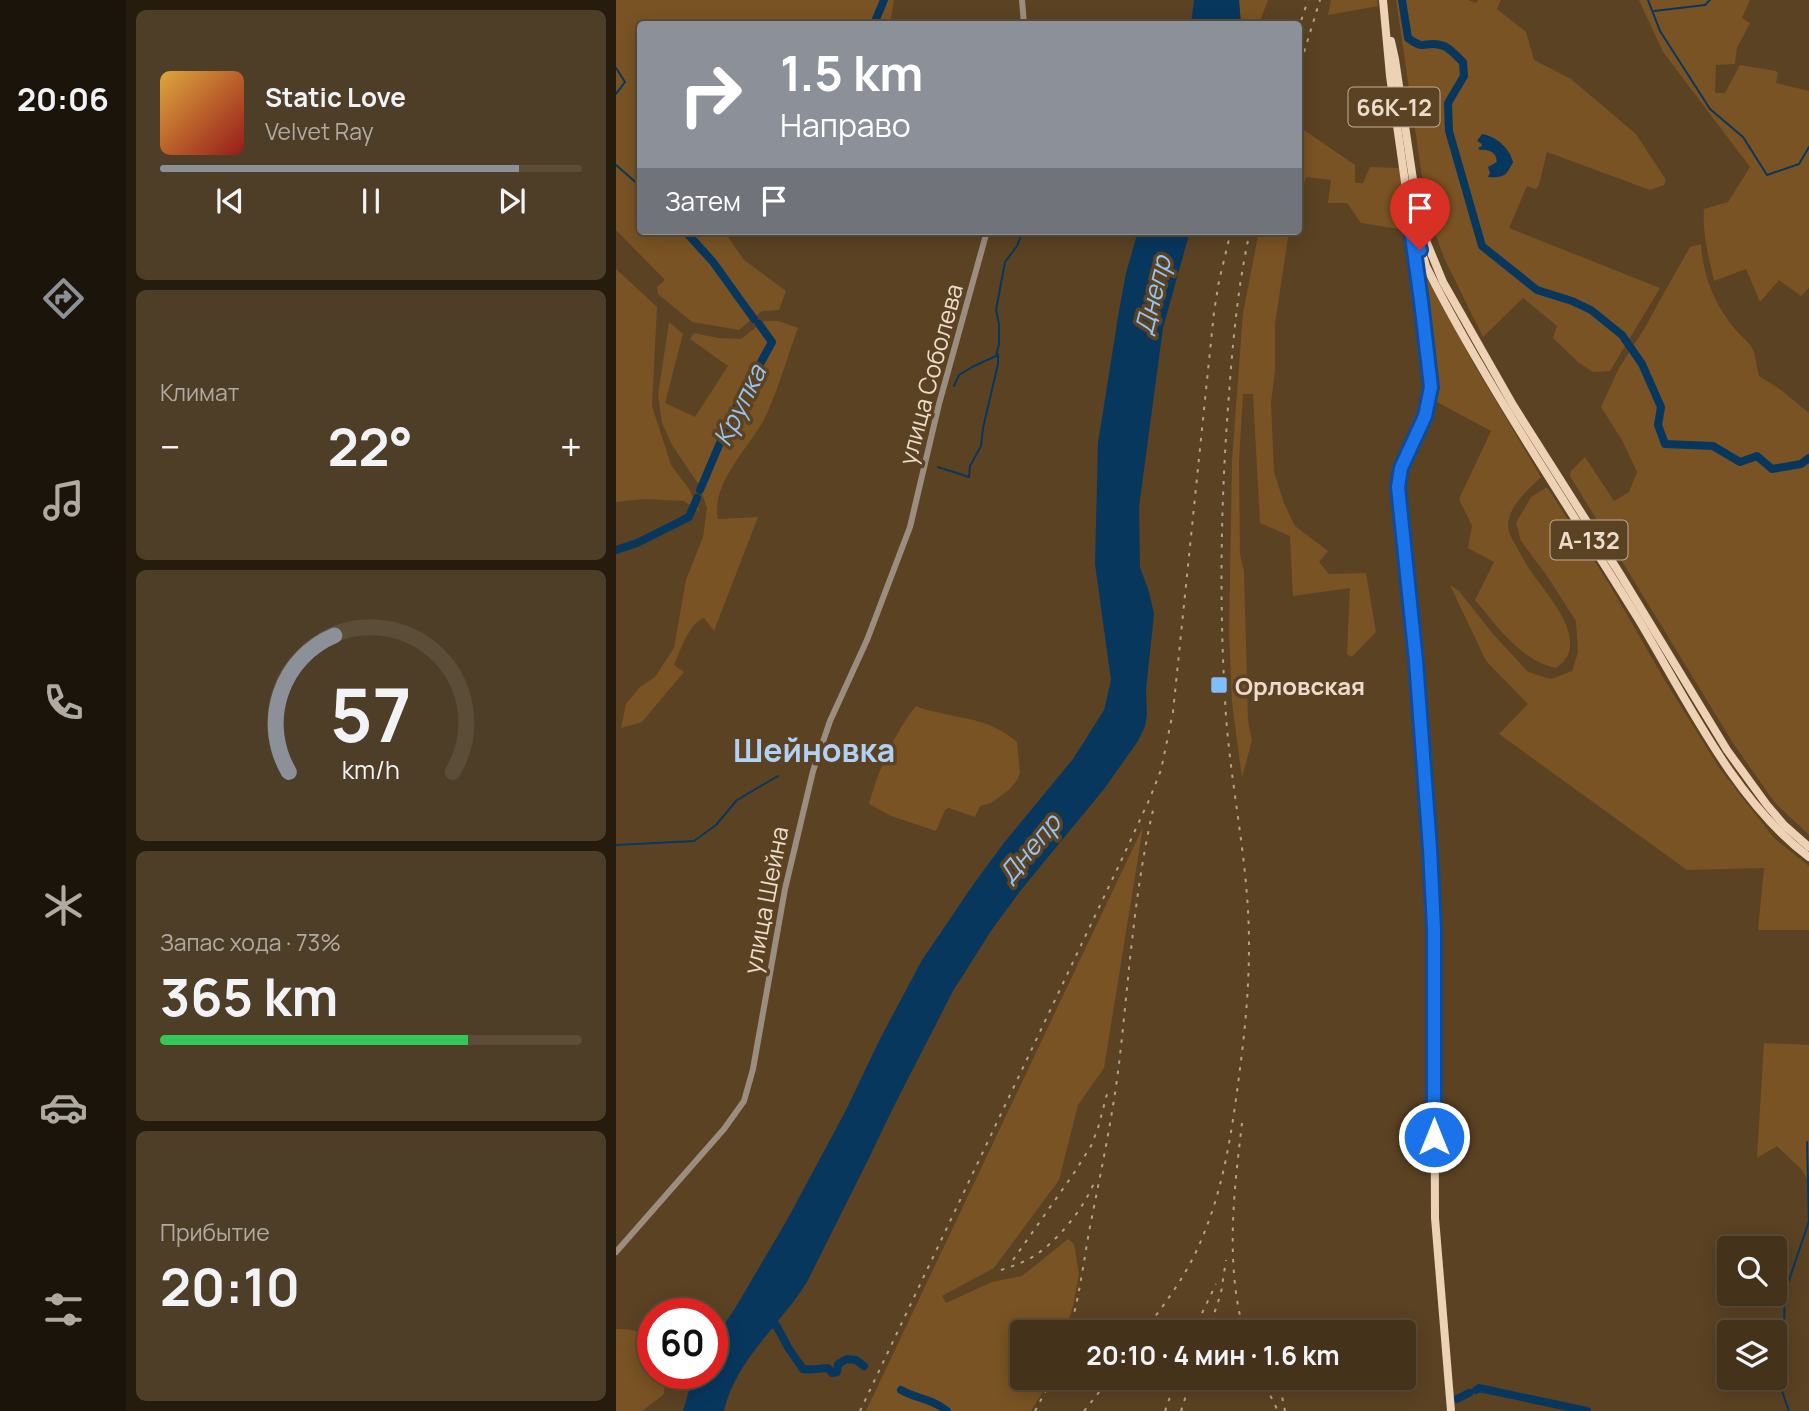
<!DOCTYPE html>
<html lang="ru">
<head>
<meta charset="utf-8">
<style>
  body { margin:0; font-family:Manrope,sans-serif; background:#4e3e27; color:#f1f3f6; height:100vh; display:flex; flex-direction:column; font-size:26px; white-space:nowrap }
  * { box-sizing:border-box; margin:0 }
  p { font-size:23px; color:#afaaa2 }
  .icon { flex:none; width:38px; height:38px; fill:none; stroke:currentColor; stroke-width:2; stroke-linecap:round; stroke-linejoin:round }
  .map { position:relative; flex:1; overflow:hidden }
  .sheet { display:flex; flex-direction:column; gap:10px; padding:10px; background:#251c0e; width:490px }
  .sheet>* { flex:none }
  .top-card { position:absolute; left:21px; top:21px; width:665px; height:214px; border-radius:7px; box-shadow:0 4px 18px #0003,0 0 0 2px #5c4d39; background:#8c9099; color:#fff; overflow:hidden }
  .tools { position:absolute; left:1101px; top:1236px; display:grid; gap:14px }
  .tools a { display:grid; place-items:center; width:70px; height:70px; border-radius:7px; background:#44321a; box-shadow:0 4px 18px #0003,0 0 0 2px #5c4d39; font-size:35px }
  .speed { position:absolute; left:21px; top:1298px; display:flex; gap:14px; font-size:35px; font-weight:700; text-align:center }
  .speed>* { display:grid; place-content:center; width:91px; height:91px; border-radius:50%; background:#44321a; box-shadow:0 4px 18px #0003,0 0 0 2px #5c4d39; line-height:1 }
  .speed .limit { border:10px solid #d22; background:#fff; color:#111 }
  .pin { position:absolute; display:grid; place-items:center; width:60px; height:60px; color:#fff; margin:-72px -30px; border-radius:50% 50% 50% 0; rotate:-45deg; box-shadow:0 0 7px #0007 }
  .pin .icon { rotate:45deg }
  .me { position:absolute; width:77px; margin:-38px; rotate:0deg; stroke-linejoin:round; filter:drop-shadow(0 0 5px #0008) }
  .turn { display:flex; align-items:center; gap:24px; height:147px; padding:0 28px; font-size:32px }
  .turn .icon { width:91px; height:91px; stroke-width:2.5 }
  .turn b { display:block; font-size:49px; line-height:60px }
  .then { display:flex; align-items:center; height:66px; padding:0 28px; background:#0003; gap:14px; font-size:26px }
  .big { font-size:52px; font-weight:700; line-height:1.1 }
  .sheet .card { flex:1; display:flex; flex-direction:column; justify-content:center; gap:10px; min-width:0; padding:0 24px; border-radius:10px; background:#4e3e27 }
  .sheet .dial { align-items:center; gap:0 }
  .dial svg { height:182px; overflow:visible; fill:none; stroke:#5c4d39; stroke-width:7; stroke-linecap:round; text-anchor:middle }
  .dial text { fill:#f1f3f6; stroke:none }
  .song { display:flex; align-items:center; gap:21px }
  .cover { width:84px; height:84px; border-radius:10px; background:linear-gradient(135deg,hsl(40 70% 55%),hsl(0 70% 35%)) }
  .played { height:7px; border-radius:4px; background:linear-gradient(90deg,#8c9099 85%,#5c4d39 85%) }
  .keys { display:flex; justify-content:space-around; direction:ltr }
  .heat { display:flex; justify-content:space-between; align-items:center; font-size:38px; direction:ltr }
  .charge { height:10px; border-radius:5px; background:linear-gradient(90deg,#34c759 73%,#5c4d39 0) }
  .trip { position:absolute; left:394px; top:1320px; width:406px; height:70px; border-radius:7px; background:#44321a; box-shadow:0 4px 18px #0003,0 0 0 2px #5c4d39; font-weight:700; line-height:70px; text-align:center }
  main { display:flex; flex:1; min-height:0 }
  .tabs { display:flex; flex-direction:column; width:126px; justify-content:space-around; align-items:center; background:#1b140a; color:#afaaa2 }
  .tabs .icon { width:49px; height:49px }
  .tabs .active { color:#8c9099 }
  .tabs b { font-size:32px; color:#f1f3f6 }
  .map>svg:first-child { display:block }
</style>
</head>
<body>
<main>
<nav class="tabs">
<b>20:06</b>
<svg class="icon active" aria-label="directions" viewBox="0 0 24 24"><path d="M12 3l9 9-9 9-9-9zM9 14v-3h6M13 9l2 2-2 2"/></svg>
<svg class="icon" aria-label="music" viewBox="0 0 24 24"><path d="M9 18V5l10-2v13"/><circle cx="6" cy="18" r="3"/><circle cx="16" cy="16" r="3"/></svg>
<svg class="icon" aria-label="phone" viewBox="0 0 24 24"><path d="M5 4h4l2 5-3 2q2 4 5 5l2-3 5 2v4C11 20 4 13 5 4z"/></svg>
<svg class="icon" aria-label="climate" viewBox="0 0 24 24"><path d="M12 3v18M4 7l16 10M4 17L20 7"/></svg>
<svg class="icon" aria-label="car" viewBox="0 0 24 24"><path d="M5 17H2v-5l4-1 3-4h7l3 4 3 1v5h-3M9 17h6M6 11h13"/><circle cx="7" cy="17" r="2"/><circle cx="17" cy="17" r="2"/></svg>
<svg class="icon" aria-label="filters" viewBox="0 0 24 24"><path d="M4 7h16M4 17h16"/><circle cx="9" cy="7" r="2"/><circle cx="15" cy="17" r="2"/></svg>
</nav>
<section class="sheet">
<div class="card">
<div class="song"><i class="cover"></i><div><b>Static Love</b><p>Velvet Ray</p></div></div>
<div class="played"></div>
<div class="keys"><svg class="icon" aria-label="previous" viewBox="0 0 24 24"><path d="M18 5L8 12l10 7zM5 5v14"/></svg><svg class="icon" aria-label="pause" viewBox="0 0 24 24"><path d="M8 5v14M16 5v14"/></svg><svg class="icon" aria-label="next" viewBox="0 0 24 24"><path d="M6 5l10 7-10 7zM19 5v14"/></svg></div>
</div>
<div class="card"><p>Климат</p>
<div class="heat"><a>−</a><b class="big">22°</b><a>+</a></div>
</div>
<div class="card dial"><svg viewBox="0 0 100 80">
<path d="M14 69A42 42 0 1 1 86 69"/>
<path d="M14 69A42 42 0 0 1 34 9" stroke="#8c9099"/>
<text x="50" y="56" font-size="32" font-weight="700">57</text>
<text x="50" y="72" font-size="11">km/h</text>
</svg></div>
<div class="card"><p>Запас хода · 73%</p><b class="big">365 km</b><div class="charge"></div></div>
<div class="card"><p>Прибытие</p><b class="big">20:10</b></div>
</section>
<div class="map">
<svg width="1193" height="1411" viewBox="0 0 1193 1411">
  <rect width="100%" height="100%" fill="#5b4223"/>
  <!-- green -->
  <g fill="#795323" fill-rule="evenodd">
    <polygon points="0,0 278,0 274,24 24,24 24,231 108,231 128,260 170,291 163,310 146,311 123,330 76,322 42,294 41,287 49,280 0,230"/>
    <polygon points="623,0 652,0 643,24 625,24"/>
    <polygon points="715,0 761,0 762,6 712,15"/>
    <path d="M780,0H852L860,3L862,0H885L881,9L910,32L918,60L955,79L1020,134L1050,180L1048,185L1034,190L931,152L923,185L920,189L911,186L893,228L1044,288L994,371L977,372L962,362L937,338L941,326L907,298L867,337L828,258L811,210ZM863,141H883L894,153L897,162L890,174L879,177C881,163 884,148 864,150L866,146Z"/>
    <path d="M1023,0H1134L1126,18L1134,23L1121,48L1119,64L1100,65L1099,93H1109L1124,65L1160,71L1162,73L1160,83L1193,91V288L1185,296L1163,280L1144,302L1130,269L1098,281C1093,258 1086,233 1088,209L1112,202L1134,167L1047,52Z"/>
    <polygon points="682,126 739,165 739,183 747,183 754,167 785,168 790,230 745,223 731,203 712,203 715,180 690,177 686,190 683,190"/>
    <polygon points="643,231 673,231 659,324 659,371 655,402 658,472 668,503 679,526 712,551 703,562 713,574 750,573 760,632 736,657 731,654 734,588 677,596 674,536 644,523 637,394 627,394 623,461 624,554 628,571 632,721 636,740 626,778 616,703 613,633 616,461 627,313"/>
    <path d="M1085,244C1087,276 1098,304 1119,329C1124,336 1134,342 1137,350C1140,358 1141,368 1143,376L1165,390L1193,413V835L1159,803L1117,743L954,476L955,471L969,457L998,501L1013,492L1021,472L1006,440L985,407L1003,368L1030,326L1040,307L1074,247Z"/>
    <path d="M801,255L856,361L925,477C912,490 892,506 892,526C892,533 897,540 900,546C905,554 909,563 914,570C930,594 978,643 940,668C905,661 881,626 859,600L878,562L852,548L856,526L843,499L875,431L817,400L818,379Z"/>
    <polygon points="0,269 41,307 36,406 55,465 73,489 84,512 68,501 28,499 0,502"/>
    <path d="M148,321H162L182,328C172,355 164,383 153,409C140,442 94,480 102,519L142,517L98,631L88,618C73,623 64,651 58,665L68,672L26,722L5,728L10,704L24,687L39,677L58,648L70,580L87,537L91,508L83,485L56,445L46,423L42,395L53,322L67,334L49,403L79,417L112,366L74,339L78,333L102,338L125,339Z"/>
    <polygon points="931,487 995,587 1048,679 1104,769 1158,838 1193,866 1193,930 1142,930 1148,868 1071,870 883,734 912,704 870,661 834,585 843,591 877,634 912,672 935,679 956,671 962,652 960,621 931,576 905,541 900,523 915,497"/>
    <path d="M300,706C336,720 369,714 401,742L404,773L401,780L394,789L375,803L364,806L359,817L333,808L329,810L320,831L275,816L253,804C262,771 278,733 300,706Z"/>
    <polygon points="527,827 488,1068 462,1105 443,1180 378,1268 326,1296 330,1303 376,1282 406,1276 452,1239 458,1244 463,1274 457,1306 449,1332 406,1332 406,1377 434,1377 428,1390 415,1411 250,1411"/>
    <polygon points="1148,1043 1193,1045 1193,1183 1186,1170 1161,1146 1141,1158"/>
    <path d="M0,1329C23,1330 20,1330 37,1345V1374H49L48,1394L26,1411H0Z"/>
  </g>
  <!-- water -->
  <g fill="#08375e">
    <polygon points="578,0 623,0 625,24 575,24"/>
    <path d="M866,134C880,136 893,148 897,162C890,176 888,178 872,177L874,173L872,167L881,162C881,152 872,149 864,150L862,148L866,146V144L861,141Z"/>
    <path d="M522,231H574L547,328L523,507L524,567L533,592L538,614L530,690L531,715L529,726L522,741L488,789L405,890L375,931L337,991L277,1108L252,1160L191,1282C165,1324 119,1361 108,1411H67L78,1374H96V1342L118,1310L171,1220L230,1110L264,1039L306,960L359,882L387,844L457,759L488,710L495,680L479,564L482,443L503,311L510,273Z"/>
  </g>
  <g fill="none" stroke-linecap="round" stroke-linejoin="round">
    <!-- stream -->
    <g stroke="#08375e" stroke-width="2">
      <polyline points="1032,0 1044,31 1094,109 1127,137 1151,175 1183,164 1193,147"/>
      <polyline points="1038,11 1089,5 1094,0"/>
      <polyline points="0,68 9,82 0,94"/>
      <polyline points="0,165 24,186"/>
      <polyline points="338,386 343,375 356,367 380,356 383,344 383,324 380,310 389,262 401,246 407,231"/>
      <polyline points="322,467 353,477 354,466 365,446 367,428 382,364 382,354"/>
      <polyline points="0,845 78,841 100,825 121,800 162,776"/>
      <polyline points="1173,1411 1166,1391 1169,1292 1193,1221 1191,1142"/>
    </g>
    <!-- river -->
    <g stroke="#08375e" stroke-width="8">
      <path d="M786,0L792,38C809,51 808,41 824,45C833,46 840,56 847,62L848,76L832,103L833,131L866,246L921,290L956,301L975,310L1006,335L1026,364L1045,407L1042,425L1049,444L1097,446L1124,462L1141,456L1156,469L1185,464L1193,458"/>
      <polyline points="258,24 268,0"/>
      <polyline points="69,231 97,262 138,319"/>
      <polyline points="84,490 115,417 156,342 143,324"/>
      <polyline points="0,550 21,543 73,517 81,498"/>
      <path d="M149,1323L160,1325L173,1349L187,1369C196,1371 203,1368 212,1368L216,1373L221,1372L222,1364L231,1359L240,1360L248,1366"/>
      <path d="M285,1390C301,1399 317,1399 331,1411"/>
      <polyline points="860,1390 863,1388 971,1411"/>
      <polyline points="841,1399 853,1393"/>
    </g>
    <!-- minor -->
    <g stroke="#9b8e80" stroke-width="6">
      <polyline points="406,0 408,24"/>
      <polyline points="0,1252 108,1129 128,1101 137,1069 169,889 197,771 214,721 251,640 294,527 323,404 371,231"/>
    </g>
    <!-- major -->
    <g stroke="#edd2b5" stroke-width="8">
      <polyline points="767,0 774,76 802,274 815,387 809,416 785,468 782,487 800,661 814,849 818,929 819,1218 835,1411"/>
      <polyline points="775,41 779,59 801,206 811,243 827,282 897,405 1004,574 1111,750 1151,805 1168,825 1193,847"/>
      <path d="M801,236L810,266L820,286C880,400 953,507 1021,617C1069,696 1118,801 1193,857"/>
    </g>
    <!-- rail -->
    <g stroke="#b5a28c" stroke-width="2" stroke-dasharray="3.5 7" stroke-linecap="butt">
      <polyline points="682,30 692,0"/>
      <polyline points="682,72 704,0"/>
      <path d="M626,1123C618,1191 609,1264 628,1332"/>
      <polyline points="397,1260 458,1173 475,1146 482,1128 491,1094"/>
      <path d="M385,1270C397,1266 409,1262 420,1255C444,1238 467,1209 478,1183"/>
      <path d="M453,1332C463,1299 467,1266 473,1232C484,1176 496,1121 503,1064C513,978 518,890 538,806"/>
      <path d="M527,1332C551,1302 573,1271 587,1236C608,1185 616,1131 623,1076C631,1017 636,956 631,896C626,830 612,765 609,699C603,597 605,495 613,394C617,339 622,285 634,231"/>
      <polyline points="577,1332 600,1284"/>
      <polyline points="592,1332 605,1293 610,1260"/>
      <polyline points="645,1377 662,1411"/>
      <polyline points="662,1377 669,1411"/>
      <polyline points="244,1411 505,861 534,798 545,770 557,712 598,312 603,281 615,231"/>
      <polyline points="419,1411 437,1377"/>
      <polyline points="468,1411 495,1377"/>
      <polyline points="549,1411 561,1377"/>
      <polyline points="565,1411 576,1377"/>
    </g>
  </g>
  <g fill="none" stroke-linecap="round" stroke-linejoin="round">
    <defs>
      <polyline id="route" points="804,250 791,200 805,301 815,387 809,416 785,468 782,487 800,661 814,849 818,929 818,1137"/>
    </defs>
    <!-- route casing -->
    <use href="#route" stroke="#114b97" stroke-width="18"/>
    <!-- route -->
    <use href="#route" stroke="#1a73e8" stroke-width="12"/>
  </g>
  <!-- markers -->
  <rect fill="#80bdfa" stroke="#5b4223" stroke-width="2.5" x="594" y="676" width="18" height="18" rx="3.5"/>
  <g text-anchor="middle" dominant-baseline="central" stroke-width="7" stroke-linejoin="round" paint-order="stroke">
    <!-- shield labels -->
    <g fill="#5b4223" stroke="#c0ae99" stroke-width="2">
      <rect x="732.5" y="87.5" width="91" height="39" rx="5"/>
      <rect x="934.5" y="520.5" width="77" height="39" rx="5"/>
    </g>
    <g font-size="23" font-weight="bold" fill="#ebdccb">
      <text x="778" y="107">66К-12</text>
      <text x="973" y="540">А-132</text>
    </g>
    <!-- street labels -->
    <g font-size="24" fill="#ebdccb" stroke="#5b4223">
      <text transform="translate(314 374) rotate(-75)">улица Соболева</text>
      <text transform="translate(149 900) rotate(-79)">улица Шейна</text>
    </g>
    <!-- poi labels -->
    <g font-size="24" font-weight="bold" fill="#ebdccb" stroke="#5b4223" text-anchor="start">
      <text x="619" y="685">Орловская</text>
    </g>
    <!-- water labels -->
    <g font-size="26" font-style="italic" fill="#97c4f2" stroke="#5b4223">
      <text transform="translate(536 295) rotate(-76)">Днепр</text>
      <text transform="translate(123 405) rotate(-64)">Крупка</text>
      <text transform="translate(413 848) rotate(-50)">Днепр</text>
    </g>
    <!-- district labels -->
    <g font-size="32" font-weight="bold" fill="#b0d1f4" stroke="#5b4223">
      <text x="198" y="750">Шейновка</text>
    </g>
  </g>
</svg>
<div class="tools">
<a><svg class="icon" aria-label="search" viewBox="0 0 24 24"><circle cx="10" cy="10" r="6"/><path d="M15 15l6 6"/></svg></a>
<a><svg class="icon" aria-label="layers" viewBox="0 0 24 24"><path d="M12 4l9 5-9 5-9-5zM3 14l9 5 9-5"/></svg></a>
</div>
<div class="speed"><div class="limit">60</div></div>
<div class="pin" style="left:804px;top:250px;background:#d93025"><svg class="icon" aria-label="arrive" viewBox="0 0 24 24"><path d="M6 21V4h12l-3 4 3 4H6"/></svg></div>
<svg class="me" style="left:818px;top:1137px" viewBox="-20 -20 40 40"><circle r="17" fill="#1a73e8" stroke="#fff" stroke-width="3"/><path d="M0-11L8 9 0 5-8 9z" fill="#fff"/></svg>
<div class="trip">20:10 · 4 мин · 1.6 km</div>
<div class="top-card">
<div class="turn"><svg class="icon" aria-label="right" viewBox="0 0 24 24"><path d="M7 20v-9h11M14 6l5 5-5 5"/></svg><div><b>1.5 km</b>Направо</div></div>
<div class="then">Затем<svg class="icon" aria-label="arrive" viewBox="0 0 24 24"><path d="M6 21V4h12l-3 4 3 4H6"/></svg></div>
</div>
</div>
</main>
</body>
</html>
